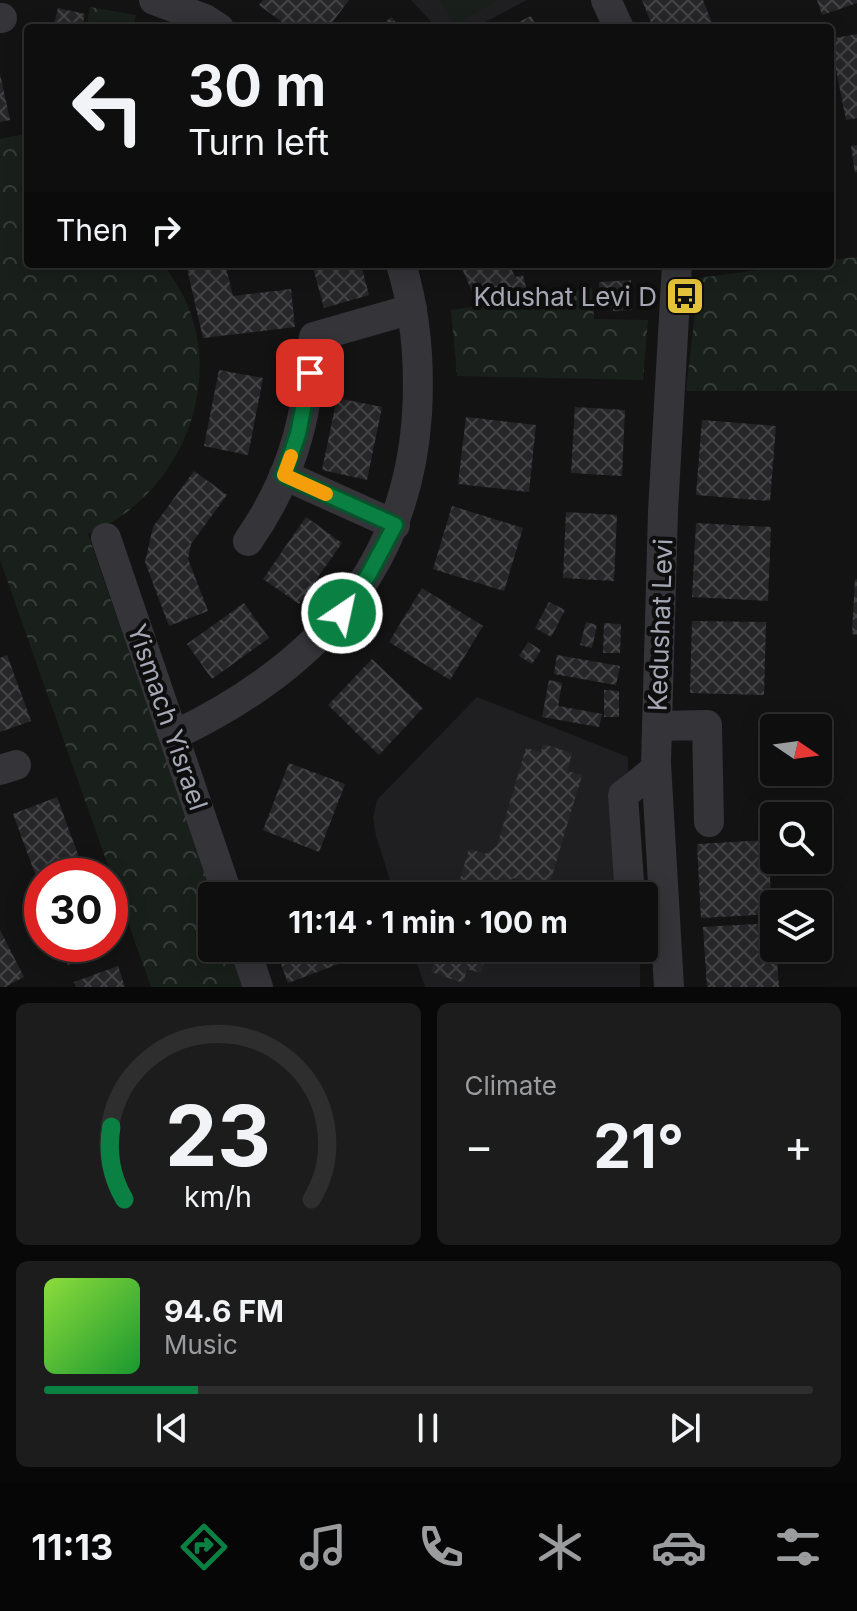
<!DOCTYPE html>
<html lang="en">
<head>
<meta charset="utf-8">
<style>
  body { margin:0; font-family:Inter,sans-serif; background:#1c1c1d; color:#f1f3f6; height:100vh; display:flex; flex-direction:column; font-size:30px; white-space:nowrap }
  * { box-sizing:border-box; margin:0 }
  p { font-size:26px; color:#9b9c9e }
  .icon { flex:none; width:44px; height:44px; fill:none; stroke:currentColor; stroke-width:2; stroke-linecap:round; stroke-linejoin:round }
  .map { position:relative; height:987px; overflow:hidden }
  .side { display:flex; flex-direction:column; gap:16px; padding:16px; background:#080808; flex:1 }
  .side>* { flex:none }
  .guide { position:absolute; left:24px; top:24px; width:810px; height:244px; border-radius:8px; box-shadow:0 4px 20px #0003,0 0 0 2px #2e2e2f; background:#0e0e0f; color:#f1f3f6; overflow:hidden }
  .needle { width:52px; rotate:103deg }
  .tools { position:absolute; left:760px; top:714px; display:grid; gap:16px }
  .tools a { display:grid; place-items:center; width:72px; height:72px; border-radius:8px; background:#0e0e0f; box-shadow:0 4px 20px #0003,0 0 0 2px #2e2e2f; font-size:40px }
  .speed { position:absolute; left:24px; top:858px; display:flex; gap:16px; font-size:40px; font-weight:700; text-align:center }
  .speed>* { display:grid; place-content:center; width:104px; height:104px; border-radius:50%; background:#0e0e0f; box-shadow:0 4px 20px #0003,0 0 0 2px #2e2e2f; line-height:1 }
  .speed .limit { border:12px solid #d22; background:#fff; color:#111 }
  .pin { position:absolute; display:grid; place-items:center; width:68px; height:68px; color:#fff; margin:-34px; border-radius:16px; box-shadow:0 4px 12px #0006 }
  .me { position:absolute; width:88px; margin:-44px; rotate:34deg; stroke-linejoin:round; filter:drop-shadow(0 0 6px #0008) }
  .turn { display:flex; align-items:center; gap:28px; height:168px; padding:0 32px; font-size:36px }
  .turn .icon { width:104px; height:104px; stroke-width:2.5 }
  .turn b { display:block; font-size:56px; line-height:68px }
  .then { display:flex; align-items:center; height:76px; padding:0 32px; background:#0003; gap:16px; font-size:30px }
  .big { font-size:60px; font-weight:700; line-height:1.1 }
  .side .widget { flex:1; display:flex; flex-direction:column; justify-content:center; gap:12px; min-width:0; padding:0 28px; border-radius:12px; background:#1c1c1d }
  .side .dial { align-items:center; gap:0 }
  .dial svg { height:208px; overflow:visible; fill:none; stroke:#2e2e2f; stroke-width:7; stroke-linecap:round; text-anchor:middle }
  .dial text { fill:#f1f3f6; stroke:none }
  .song { display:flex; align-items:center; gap:24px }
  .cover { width:96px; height:96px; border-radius:12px; background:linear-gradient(135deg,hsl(90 70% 55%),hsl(130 70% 35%)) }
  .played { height:8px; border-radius:4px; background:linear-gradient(90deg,#0b8043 20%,#2e2e2f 20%) }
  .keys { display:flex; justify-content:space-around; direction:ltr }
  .heat { display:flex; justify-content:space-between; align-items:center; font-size:44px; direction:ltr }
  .side .tiles { flex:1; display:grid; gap:16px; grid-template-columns:1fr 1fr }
  .widget:last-child { grid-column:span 2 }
  .trip { position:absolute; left:198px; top:882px; width:460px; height:80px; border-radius:8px; background:#0e0e0f; box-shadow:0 4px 20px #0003,0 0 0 2px #2e2e2f; font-weight:700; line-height:80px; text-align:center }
  .tabs { display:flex; height:128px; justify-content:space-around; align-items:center; background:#060606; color:#9b9c9e }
  .tabs .icon { width:56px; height:56px }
  .tabs .on { color:#0b8043 }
  .tabs b { font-size:36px; color:#f1f3f6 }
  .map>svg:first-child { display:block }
</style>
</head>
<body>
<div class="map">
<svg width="857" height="987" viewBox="0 0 857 987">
  <defs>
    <pattern id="park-crowns" width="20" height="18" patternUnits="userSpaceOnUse" patternTransform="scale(2)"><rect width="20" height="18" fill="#191f1b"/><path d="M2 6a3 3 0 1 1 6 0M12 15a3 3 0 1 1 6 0" fill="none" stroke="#373d3a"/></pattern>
    <pattern id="building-cross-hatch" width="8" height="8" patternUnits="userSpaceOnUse" patternTransform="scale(2)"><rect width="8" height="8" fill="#262628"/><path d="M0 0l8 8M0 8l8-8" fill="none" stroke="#424345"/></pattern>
  </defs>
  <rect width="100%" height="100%" fill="#131314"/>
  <!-- built -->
  <g fill="#1f1f21">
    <polygon points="411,0 527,0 474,28 437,28"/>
    <polygon points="477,697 628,757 628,771 608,791 616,896 395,896 376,836 373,818 377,800"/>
    <polygon points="412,948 640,948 640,987 425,987"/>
  </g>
  <!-- park -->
  <g fill="url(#park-crowns)">
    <polygon points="90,7 136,15 133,28 86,28"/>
    <path d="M28,133V264H162C238,352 192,492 88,534L213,896L212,948H231L245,987H151L0,560V139Z"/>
    <polygon points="857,257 857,391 686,391 699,278 803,264 830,264 830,260"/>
    <polygon points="592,288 594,319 648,320 643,380 457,376 451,310"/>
  </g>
  <!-- pitch -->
  <polygon fill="#191f1b" points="440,0 497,0 455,25"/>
  <!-- building -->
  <g fill="url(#building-cross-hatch)">
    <polygon points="263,0 349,0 328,28 290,28 259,5"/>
    <polygon points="642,0 703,0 714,28 653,28"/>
    <polygon points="817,0 857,0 857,3 822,15"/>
    <polygon points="58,8 85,14 82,28 53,28"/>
    <polygon points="531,16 537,28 514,28 513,25"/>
    <polygon points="391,17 401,28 379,28"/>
    <polygon points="857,34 857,118 846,120 830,39"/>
    <polygon points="0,74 10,120 0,122"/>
    <polygon points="857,145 857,172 855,173 851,146"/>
    <polygon points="186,264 225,264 233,296 291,289 295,327 203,338"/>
    <polygon points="312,264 361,264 369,295 324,308"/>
    <polygon points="460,264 509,264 515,277 523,275 527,291 476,301"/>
    <polygon points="631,280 632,310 613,311 613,307 600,308 599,282"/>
    <polygon points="219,370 263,378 248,455 204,446"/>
    <polygon points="337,398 382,407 367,480 322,470"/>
    <polygon points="575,407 625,410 622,476 571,473"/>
    <polygon points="466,417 536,425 529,492 458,484"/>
    <polygon points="702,420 776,426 770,501 696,495"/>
    <polygon points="194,471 227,495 191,544 188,559 208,611 169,626 145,562 153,527"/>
    <polygon points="452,506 523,528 504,591 433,569"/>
    <polygon points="566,512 617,515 614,581 563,578"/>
    <polygon points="306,517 342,543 299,604 263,579"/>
    <polygon points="696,523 771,527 768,601 692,597"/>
    <polygon points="855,579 857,579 857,635 852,634"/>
    <polygon points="422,588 483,626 450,680 389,642"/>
    <polygon points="549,602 565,610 551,637 535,628"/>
    <polygon points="244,603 269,638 212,679 187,644"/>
    <polygon points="692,621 766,622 764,695 690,693"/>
    <polygon points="586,622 597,625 592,648 580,645"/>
    <polygon points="604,623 621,624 620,653 603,653"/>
    <polygon points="528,642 541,650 532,664 519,656"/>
    <polygon points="7,655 31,721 0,732 0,658"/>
    <polygon points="557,655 620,666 616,685 554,674"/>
    <polygon points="372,659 423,708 379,755 328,705"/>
    <polygon points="549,680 562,683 558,706 602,714 599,727 542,717"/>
    <polygon points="604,690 619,691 619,717 604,717"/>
    <polygon points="543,744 572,753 567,771 582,775 548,889 514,878 503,884 500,894 505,896 455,896 469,849 485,854 497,846 526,748 541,752"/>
    <polygon points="289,763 345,784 319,852 263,830"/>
    <polygon points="57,797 81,863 37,879 13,814"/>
    <polygon points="768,840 772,914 701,918 697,844"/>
    <polygon points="774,923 779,987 707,987 703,927"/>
    <polygon points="0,930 24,977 5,987 0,987"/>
    <polygon points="60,944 110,944 112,949 68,965"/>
    <polygon points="275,948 357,948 360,956 288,983"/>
    <polygon points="438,948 503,948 497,965 485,961 481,973 467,969 463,983 431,972"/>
    <polygon points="118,966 125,987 76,987 74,982"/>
  </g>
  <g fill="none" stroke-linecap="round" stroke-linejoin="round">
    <!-- minor -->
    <g stroke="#343439" stroke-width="30">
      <polyline points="154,0 205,19 219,28"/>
      <polyline points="606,0 619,28"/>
      <polyline points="0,18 2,18"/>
      <polyline points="284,475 395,525"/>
      <polyline points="106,538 228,896"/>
      <path d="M248,541C278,498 298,450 306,398C309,378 309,357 314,337L412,309"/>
      <polyline points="657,726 707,725 709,822"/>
      <path d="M175,735C312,669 407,572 417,414C420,363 416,313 401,264"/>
      <polyline points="0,770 16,765"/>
      <polyline points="630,896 623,795 656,769"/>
      <polyline points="245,948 258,987"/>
      <polyline points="669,987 656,763 663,511 677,264"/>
    </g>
  </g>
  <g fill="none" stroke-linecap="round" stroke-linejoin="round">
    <defs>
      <polyline id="route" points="310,373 298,434 284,475 395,525 369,574 342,613"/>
    </defs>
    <!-- route casing -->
    <use href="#route" stroke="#07532c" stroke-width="20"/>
    <!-- route -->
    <use href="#route" stroke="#0b8043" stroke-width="14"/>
    <!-- slow -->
    <polyline stroke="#f59e0b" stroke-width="14" points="291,456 284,475 326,494"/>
  </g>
  <!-- icons -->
  <defs>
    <symbol id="bus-square" viewBox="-11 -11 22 22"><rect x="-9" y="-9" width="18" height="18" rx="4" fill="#e4c33b" stroke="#0e0e0f"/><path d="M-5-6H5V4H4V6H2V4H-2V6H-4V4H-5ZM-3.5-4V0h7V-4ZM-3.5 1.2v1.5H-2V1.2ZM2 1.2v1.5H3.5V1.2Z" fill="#111"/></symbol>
  </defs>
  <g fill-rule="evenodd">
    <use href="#bus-square" x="663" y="274" width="44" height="44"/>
  </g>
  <g text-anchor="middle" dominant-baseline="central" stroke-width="8" stroke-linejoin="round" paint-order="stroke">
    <!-- poi labels -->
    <g font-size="26" fill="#a5a8b4" stroke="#0e0e0f" text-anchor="end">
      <text x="657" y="296">Kdushat Levi D</text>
    </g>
    <!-- street labels -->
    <g font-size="26" fill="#a5a8b4" stroke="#0e0e0f">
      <text transform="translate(660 625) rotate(-88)">Kedushat Levi</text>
      <text transform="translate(168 717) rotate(71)">Yismach Yisrael</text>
    </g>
  </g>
</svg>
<div class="tools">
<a><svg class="needle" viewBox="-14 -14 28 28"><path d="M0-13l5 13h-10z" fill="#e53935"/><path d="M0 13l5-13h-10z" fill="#9b9c9e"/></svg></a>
<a><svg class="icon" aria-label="search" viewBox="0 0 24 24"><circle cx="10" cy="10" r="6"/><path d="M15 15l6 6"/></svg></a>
<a><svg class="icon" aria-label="layers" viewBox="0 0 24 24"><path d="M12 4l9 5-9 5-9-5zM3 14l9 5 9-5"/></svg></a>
</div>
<div class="speed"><div class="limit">30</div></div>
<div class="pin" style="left:310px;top:373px;background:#d93025"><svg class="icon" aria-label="arrive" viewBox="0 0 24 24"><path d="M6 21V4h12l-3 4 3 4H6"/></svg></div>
<svg class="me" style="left:342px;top:613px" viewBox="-20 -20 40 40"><circle r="17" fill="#0b8043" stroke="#fff" stroke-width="3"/><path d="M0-11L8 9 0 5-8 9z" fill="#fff"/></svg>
<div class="trip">11:14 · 1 min · 100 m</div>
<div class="guide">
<div class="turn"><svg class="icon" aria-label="left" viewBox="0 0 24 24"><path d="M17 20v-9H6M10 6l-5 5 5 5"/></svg><div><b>30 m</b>Turn left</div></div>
<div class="then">Then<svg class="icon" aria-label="right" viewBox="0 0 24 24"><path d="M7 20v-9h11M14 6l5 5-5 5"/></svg></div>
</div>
</div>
<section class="side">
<div class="tiles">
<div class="widget dial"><svg viewBox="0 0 100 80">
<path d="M14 69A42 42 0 1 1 86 69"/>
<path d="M14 69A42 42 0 0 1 9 41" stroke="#0b8043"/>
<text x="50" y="56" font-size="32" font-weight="700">23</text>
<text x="50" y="72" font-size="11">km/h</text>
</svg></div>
<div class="widget"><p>Climate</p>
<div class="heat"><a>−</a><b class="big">21°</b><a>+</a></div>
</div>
<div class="widget">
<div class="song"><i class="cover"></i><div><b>94.6 FM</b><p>Music</p></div></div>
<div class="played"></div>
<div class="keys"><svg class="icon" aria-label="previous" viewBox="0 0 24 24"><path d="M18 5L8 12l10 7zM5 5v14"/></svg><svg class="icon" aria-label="pause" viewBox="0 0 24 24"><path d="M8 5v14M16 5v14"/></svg><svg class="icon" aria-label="next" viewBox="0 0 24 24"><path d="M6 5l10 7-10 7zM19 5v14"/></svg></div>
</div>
</div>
</section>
<nav class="tabs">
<b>11:13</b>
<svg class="icon on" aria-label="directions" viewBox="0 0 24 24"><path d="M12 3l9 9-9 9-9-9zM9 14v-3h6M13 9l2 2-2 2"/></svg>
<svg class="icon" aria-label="music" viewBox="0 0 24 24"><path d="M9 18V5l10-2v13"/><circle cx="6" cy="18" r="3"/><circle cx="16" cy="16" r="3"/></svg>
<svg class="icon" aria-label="phone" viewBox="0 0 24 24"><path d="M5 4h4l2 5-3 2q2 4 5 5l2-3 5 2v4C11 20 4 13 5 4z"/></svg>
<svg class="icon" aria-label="climate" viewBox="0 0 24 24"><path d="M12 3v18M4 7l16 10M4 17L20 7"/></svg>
<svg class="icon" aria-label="car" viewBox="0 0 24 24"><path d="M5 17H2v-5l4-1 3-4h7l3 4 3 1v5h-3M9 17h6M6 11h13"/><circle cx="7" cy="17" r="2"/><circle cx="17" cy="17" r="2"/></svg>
<svg class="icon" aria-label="filters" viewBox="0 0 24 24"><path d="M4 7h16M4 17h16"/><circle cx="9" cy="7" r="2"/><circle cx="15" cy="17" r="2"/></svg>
</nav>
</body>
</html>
